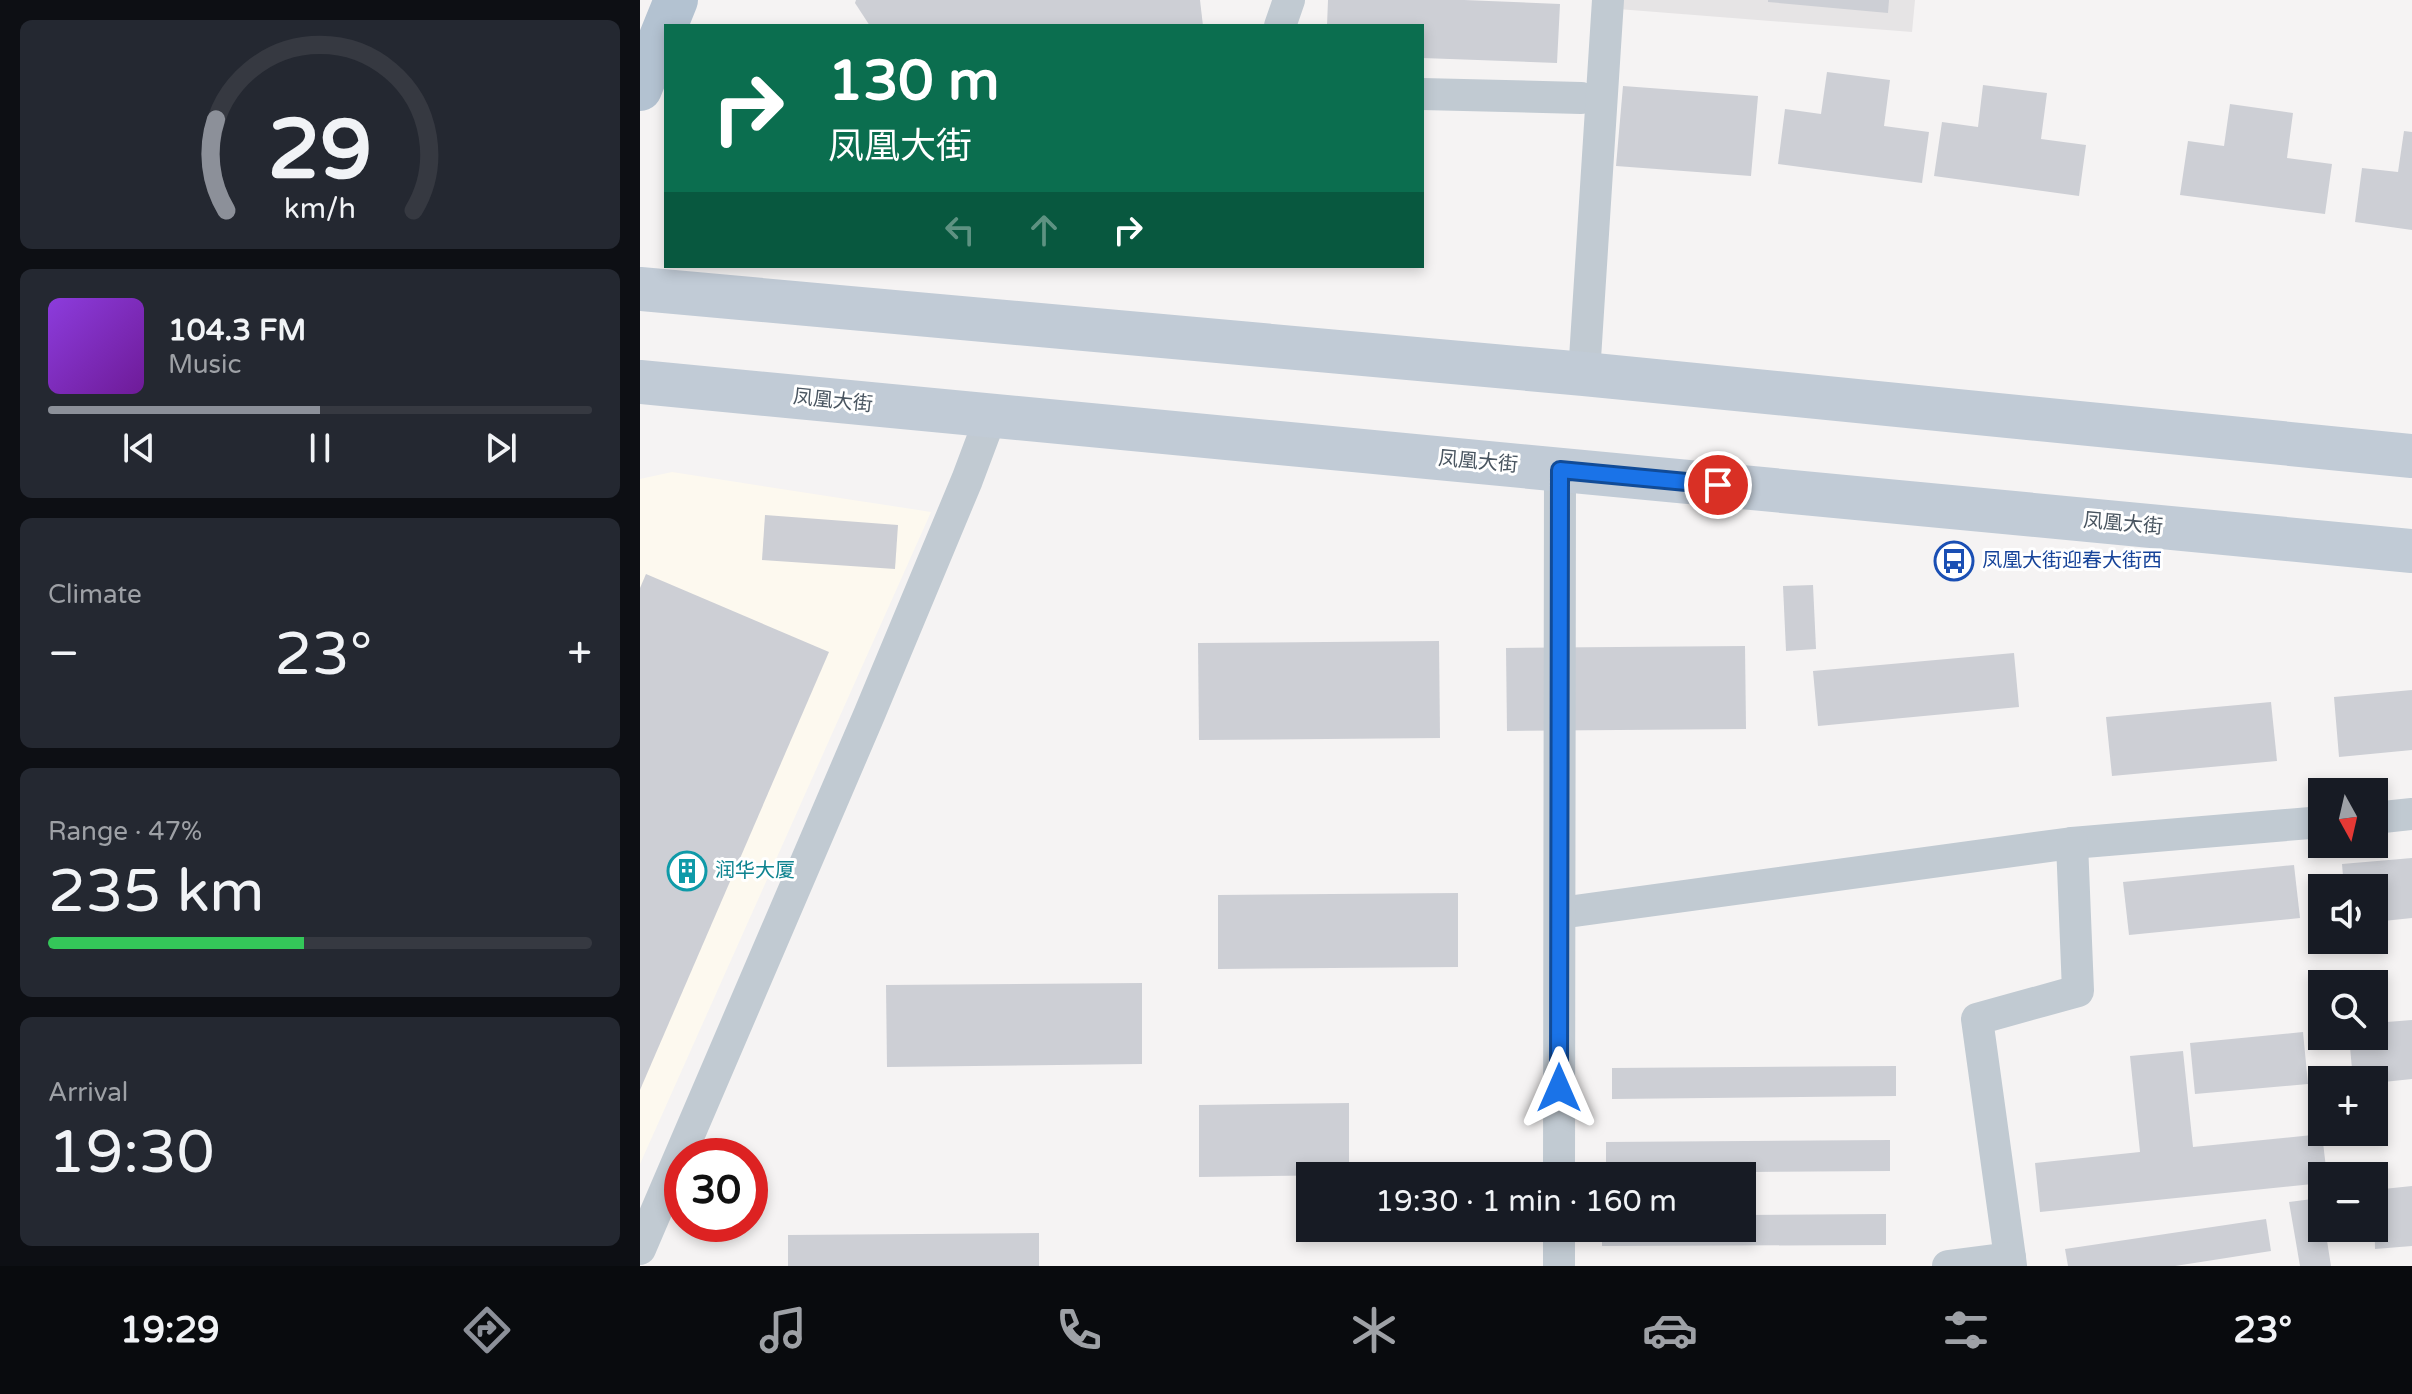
<!DOCTYPE html>
<html lang="en">
<head>
<meta charset="utf-8">
<style>
  body { margin:0; font-family:"Varela Round","Noto Sans SC",sans-serif; background:#242831; color:#f1f3f6; height:100vh; display:flex; flex-direction:column; font-size:30px; white-space:nowrap }
  * { box-sizing:border-box; margin:0 }
  p { font-size:26px; color:#9ea1a6 }
  .icon { flex:none; width:44px; height:44px; fill:none; stroke:currentColor; stroke-width:2; stroke-linecap:round; stroke-linejoin:round }
  .map { position:relative; flex:1; overflow:hidden }
  .panel { display:flex; flex-direction:column; gap:20px; padding:20px; background:#0d0f14; width:640px }
  .panel>* { flex:none }
  .banner { position:absolute; left:24px; top:24px; width:760px; height:244px; border-radius:0px; box-shadow:0 4px 12px #0003; background:#0b6e4f; color:#fff; overflow:hidden }
  .needle { width:52px; rotate:172deg }
  .controls { position:absolute; left:1668px; top:778px; display:grid; gap:16px }
  .controls a { display:grid; place-items:center; width:80px; height:80px; border-radius:0px; background:#171b24; box-shadow:0 4px 12px #0003; font-size:40px }
  .speed { position:absolute; left:24px; top:1138px; display:flex; gap:16px; font-size:40px; font-weight:700; text-align:center }
  .speed>* { display:grid; place-content:center; width:104px; height:104px; border-radius:50%; background:#171b24; box-shadow:0 4px 12px #0003; line-height:1 }
  .speed .limit { border:12px solid #d22; background:#fff; color:#111 }
  .pin { position:absolute; display:grid; place-items:center; width:68px; height:68px; color:#fff; margin:-34px; border:4px solid #fff; border-radius:50%; box-shadow:0 2px 8px #0007 }
  .me { position:absolute; width:88px; margin:-44px; rotate:0deg; stroke-linejoin:round; filter:drop-shadow(0 0 6px #0008) }
  .turn { display:flex; align-items:center; gap:28px; height:168px; padding:0 32px; font-size:36px }
  .turn .icon { width:104px; height:104px; stroke-width:2.5 }
  .turn b { display:block; font-size:56px; line-height:68px }
  .lanes { display:flex; align-items:center; height:76px; padding:0 32px; background:#0003; justify-content:center; gap:40px; direction:ltr }
  .lanes .off { opacity:.35 }
  .big { font-size:60px; font-weight:600; line-height:1.1 }
  .panel .widget { flex:1; display:flex; flex-direction:column; justify-content:center; gap:12px; min-width:0; padding:0 28px; border-radius:12px; background:#242831 }
  .panel .dial { align-items:center; gap:0 }
  .dial svg { height:208px; overflow:visible; fill:none; stroke:#363941; stroke-width:7; stroke-linecap:round; text-anchor:middle }
  .dial text { fill:#f1f3f6; stroke:none }
  .song { display:flex; align-items:center; gap:24px }
  .cover { width:96px; height:96px; border-radius:12px; background:linear-gradient(135deg,hsl(270 70% 55%),hsl(280 70% 35%)) }
  .played { height:8px; border-radius:4px; background:linear-gradient(90deg,#8c9099 50%,#363941 50%) }
  .keys { display:flex; justify-content:space-around; direction:ltr }
  .heat { display:flex; justify-content:space-between; align-items:center; font-size:44px; direction:ltr }
  .charge { height:12px; border-radius:6px; background:linear-gradient(90deg,#34c759 47%,#363941 0) }
  .trip { position:absolute; left:656px; top:1162px; width:460px; height:80px; border-radius:0px; background:#171b24; box-shadow:0 4px 12px #0003; font-weight:600; line-height:80px; text-align:center }
  .tabs { display:flex; height:128px; justify-content:space-around; align-items:center; background:#090b0e; color:#9ea1a6 }
  .tabs .icon { width:56px; height:56px }
  .tabs .selected { color:#8c9099 }
  .tabs b { font-size:36px; color:#f1f3f6 }
  main { display:flex; flex:1; min-height:0 }
  .map>svg:first-child { display:block }
</style>
</head>
<body>
<main>
<section class="panel">
<div class="widget dial"><svg viewBox="0 0 100 80">
<path d="M14 69A42 42 0 1 1 86 69"/>
<path d="M14 69A42 42 0 0 1 10 34" stroke="#8c9099"/>
<text x="50" y="56" font-size="32" font-weight="700">29</text>
<text x="50" y="72" font-size="11">km/h</text>
</svg></div>
<div class="widget">
<div class="song"><i class="cover"></i><div><b>104.3 FM</b><p>Music</p></div></div>
<div class="played"></div>
<div class="keys"><svg class="icon" aria-label="previous" viewBox="0 0 24 24"><path d="M18 5L8 12l10 7zM5 5v14"/></svg><svg class="icon" aria-label="pause" viewBox="0 0 24 24"><path d="M8 5v14M16 5v14"/></svg><svg class="icon" aria-label="next" viewBox="0 0 24 24"><path d="M6 5l10 7-10 7zM19 5v14"/></svg></div>
</div>
<div class="widget"><p>Climate</p>
<div class="heat"><a>−</a><b class="big">23°</b><a>+</a></div>
</div>
<div class="widget"><p>Range · 47%</p><b class="big">235 km</b><div class="charge"></div></div>
<div class="widget"><p>Arrival</p><b class="big">19:30</b></div>
</section>
<div class="map">
<svg width="1772" height="1266" viewBox="0 0 1772 1266">
  <rect width="100%" height="100%" fill="#f5f3f3"/>
  <!-- commercial -->
  <polygon fill="#fdf9ef" points="32,472 291,512 0,1164 0,479"/>
  <!-- education -->
  <polygon fill="#e6e4e5" points="979,0 1275,0 1272,32 978,9"/>
  <!-- building -->
  <g fill="#cdcfd5">
    <polygon points="216,0 560,0 563,26 230,26 215,3"/>
    <polygon points="688,0 824,0 920,4 917,63 782,58 782,26 687,26"/>
    <polygon points="1128,0 1249,0 1248,13 1128,2"/>
    <polygon points="1187,72 1250,80 1244,126 1289,132 1282,183 1138,164 1145,109 1181,114"/>
    <polygon points="1343,85 1407,93 1401,139 1446,145 1439,196 1294,176 1302,122 1338,127"/>
    <polygon points="983,86 1118,96 1111,176 976,166"/>
    <polygon points="1590,104 1653,113 1647,158 1692,164 1685,214 1540,195 1548,141 1584,146"/>
    <polygon points="1764,131 1772,132 1772,230 1715,222 1722,168 1758,172"/>
    <polygon points="125,515 258,525 255,569 122,560"/>
    <polygon points="6,574 189,652 0,1090 0,588"/>
    <polygon points="1173,585 1176,649 1146,651 1143,586"/>
    <polygon points="799,641 800,738 559,740 558,643"/>
    <polygon points="1105,646 1106,729 867,731 866,648"/>
    <polygon points="1374,653 1379,707 1178,726 1173,671"/>
    <polygon points="1772,690 1772,750 1699,757 1694,697"/>
    <polygon points="1631,702 1637,761 1472,776 1466,717"/>
    <polygon points="1772,858 1772,918 1734,922 1734,888 1704,888 1702,864"/>
    <polygon points="1654,865 1660,918 1489,935 1483,882"/>
    <polygon points="818,893 818,967 578,969 578,895"/>
    <polygon points="502,983 502,1064 247,1067 246,985"/>
    <polygon points="1772,1020 1772,1079 1734,1083 1734,1080 1713,1080 1709,1036 1734,1036 1734,1023"/>
    <polygon points="1663,1032 1668,1084 1555,1094 1550,1043"/>
    <polygon points="1543,1051 1553,1147 1682,1134 1687,1176 1682,1176 1682,1183 1400,1212 1395,1163 1500,1152 1490,1056"/>
    <polygon points="1256,1066 1256,1096 972,1099 972,1068"/>
    <polygon points="709,1103 709,1175 559,1177 559,1105"/>
    <polygon points="1250,1140 1250,1171 966,1173 966,1142"/>
    <polygon points="1772,1186 1772,1246 1735,1249 1734,1190"/>
    <polygon points="1680,1198 1682,1228 1685,1228 1691,1266 1660,1266 1649,1202"/>
    <polygon points="1246,1214 1246,1245 962,1246 962,1228 1102,1228 1102,1215"/>
    <polygon points="1626,1219 1631,1251 1535,1266 1428,1266 1425,1249"/>
    <polygon points="399,1233 399,1266 148,1266 148,1235"/>
  </g>
  <g fill="none" stroke-linecap="round" stroke-linejoin="round">
    <!-- street -->
    <g stroke="#c1cad2" stroke-width="32">
      <polyline points="640,26 649,0"/>
      <polyline points="782,94 941,98"/>
      <polyline points="944,374 968,0"/>
      <polyline points="1734,818 1772,814"/>
      <polyline points="1432,843 1682,822"/>
      <polyline points="920,913 1432,843 1438,991 1337,1019 1370,1258"/>
      <polyline points="919,1176 920,470"/>
      <polyline points="0,1249 229,715 327,480 351,416"/>
      <polyline points="919,1266 919,1228"/>
      <polyline points="1308,1266 1370,1258 1371,1266"/>
    </g>
    <!-- secondary -->
    <g stroke="#c1cbd6" stroke-width="44">
      <polyline points="0,289 944,374 1772,456"/>
      <polyline points="0,382 1772,551"/>
    </g>
    <!-- primary -->
    <polyline stroke="#b3c2d1" stroke-width="44" points="0,89 36,0"/>
  </g>
  <g fill="none" stroke-linecap="round" stroke-linejoin="round">
    <defs>
      <polyline id="route" points="919,1088 920,470 1078,485"/>
    </defs>
    <!-- route casing -->
    <use href="#route" stroke="#114b97" stroke-width="20"/>
    <!-- route -->
    <use href="#route" stroke="#1a73e8" stroke-width="14"/>
  </g>
  <!-- icons -->
  <defs>
    <symbol id="bus-ring" viewBox="-11 -11 22 22"><circle r="9.5" fill="#fff" stroke="#1a4fb4" stroke-width="1.5"/><path d="M-5-6H5V4H4V6H2V4H-2V6H-4V4H-5ZM-3.5-4V0h7V-4ZM-3.5 1.2v1.5H-2V1.2ZM2 1.2v1.5H3.5V1.2Z" fill="#1a4fb4"/></symbol>
    <symbol id="building-ring" viewBox="-11 -11 22 22"><circle r="9.5" fill="#fff" stroke="#0f9aa8" stroke-width="1.5"/><path d="M-4-6H4V6H1V3H-1V6H-4ZM-2.5-4.3h1.7v1.8h-1.7ZM.8-4.3h1.7v1.8H.8ZM-2.5-1h1.7V.8h-1.7ZM.8-1h1.7V.8H.8Z" fill="#0f9aa8"/></symbol>
  </defs>
  <g fill-rule="evenodd">
    <use href="#bus-ring" x="1292" y="539" width="44" height="44"/>
    <use href="#building-ring" x="25" y="849" width="44" height="44"/>
  </g>
  <g text-anchor="middle" dominant-baseline="central" stroke-width="6" stroke-linejoin="round" paint-order="stroke">
    <!-- street labels -->
    <g font-size="20" fill="#4a5661" stroke="#fff">
      <text transform="translate(193 401) rotate(6)">凤凰大街</text>
      <text transform="translate(838 462) rotate(5)">凤凰大街</text>
      <text transform="translate(1483 524) rotate(5)">凤凰大街</text>
    </g>
    <!-- transit labels -->
    <g font-size="20" fill="#164399" stroke="#fff" text-anchor="start">
      <text x="1342" y="561">凤凰大街迎春大街西</text>
    </g>
    <!-- culture labels -->
    <g font-size="20" fill="#0d838f" stroke="#fff" text-anchor="start">
      <text x="75" y="871">润华大厦</text>
    </g>
  </g>
</svg>
<div class="controls">
<a><svg class="needle" viewBox="-14 -14 28 28"><path d="M0-13l5 13h-10z" fill="#e53935"/><path d="M0 13l5-13h-10z" fill="#9ea1a6"/></svg></a>
<a><svg class="icon" aria-label="sound" viewBox="0 0 24 24"><path d="M4 9h4l5-4v14l-5-4H4zM17 9q2 3 0 6"/></svg></a>
<a><svg class="icon" aria-label="search" viewBox="0 0 24 24"><circle cx="10" cy="10" r="6"/><path d="M15 15l6 6"/></svg></a>
<a>+</a>
<a>−</a>
</div>
<div class="speed"><div class="limit">30</div></div>
<div class="pin" style="left:1078px;top:485px;background:#d93025"><svg class="icon" aria-label="arrive" viewBox="0 0 24 24"><path d="M6 21V4h12l-3 4 3 4H6"/></svg></div>
<svg class="me" style="left:919px;top:1088px" viewBox="-20 -20 40 40"><path d="M0-17L14 15 0 8-14 15z" fill="#1a73e8" stroke="#fff" stroke-width="4"/></svg>
<div class="trip">19:30 · 1 min · 160 m</div>
<div class="banner">
<div class="turn"><svg class="icon" aria-label="right" viewBox="0 0 24 24"><path d="M7 20v-9h11M14 6l5 5-5 5"/></svg><div><b>130 m</b>凤凰大街</div></div>
<div class="lanes"><svg class="icon off" aria-label="left" viewBox="0 0 24 24"><path d="M17 20v-9H6M10 6l-5 5 5 5"/></svg><svg class="icon off" aria-label="ahead" viewBox="0 0 24 24"><path d="M12 20V5M6 11l6-6 6 6"/></svg><svg class="icon" aria-label="right" viewBox="0 0 24 24"><path d="M7 20v-9h11M14 6l5 5-5 5"/></svg></div>
</div>
</div>
</main>
<nav class="tabs">
<b>19:29</b>
<svg class="icon selected" aria-label="directions" viewBox="0 0 24 24"><path d="M12 3l9 9-9 9-9-9zM9 14v-3h6M13 9l2 2-2 2"/></svg>
<svg class="icon" aria-label="music" viewBox="0 0 24 24"><path d="M9 18V5l10-2v13"/><circle cx="6" cy="18" r="3"/><circle cx="16" cy="16" r="3"/></svg>
<svg class="icon" aria-label="phone" viewBox="0 0 24 24"><path d="M5 4h4l2 5-3 2q2 4 5 5l2-3 5 2v4C11 20 4 13 5 4z"/></svg>
<svg class="icon" aria-label="climate" viewBox="0 0 24 24"><path d="M12 3v18M4 7l16 10M4 17L20 7"/></svg>
<svg class="icon" aria-label="car" viewBox="0 0 24 24"><path d="M5 17H2v-5l4-1 3-4h7l3 4 3 1v5h-3M9 17h6M6 11h13"/><circle cx="7" cy="17" r="2"/><circle cx="17" cy="17" r="2"/></svg>
<svg class="icon" aria-label="filters" viewBox="0 0 24 24"><path d="M4 7h16M4 17h16"/><circle cx="9" cy="7" r="2"/><circle cx="15" cy="17" r="2"/></svg>
<b>23°</b>
</nav>
</body>
</html>
